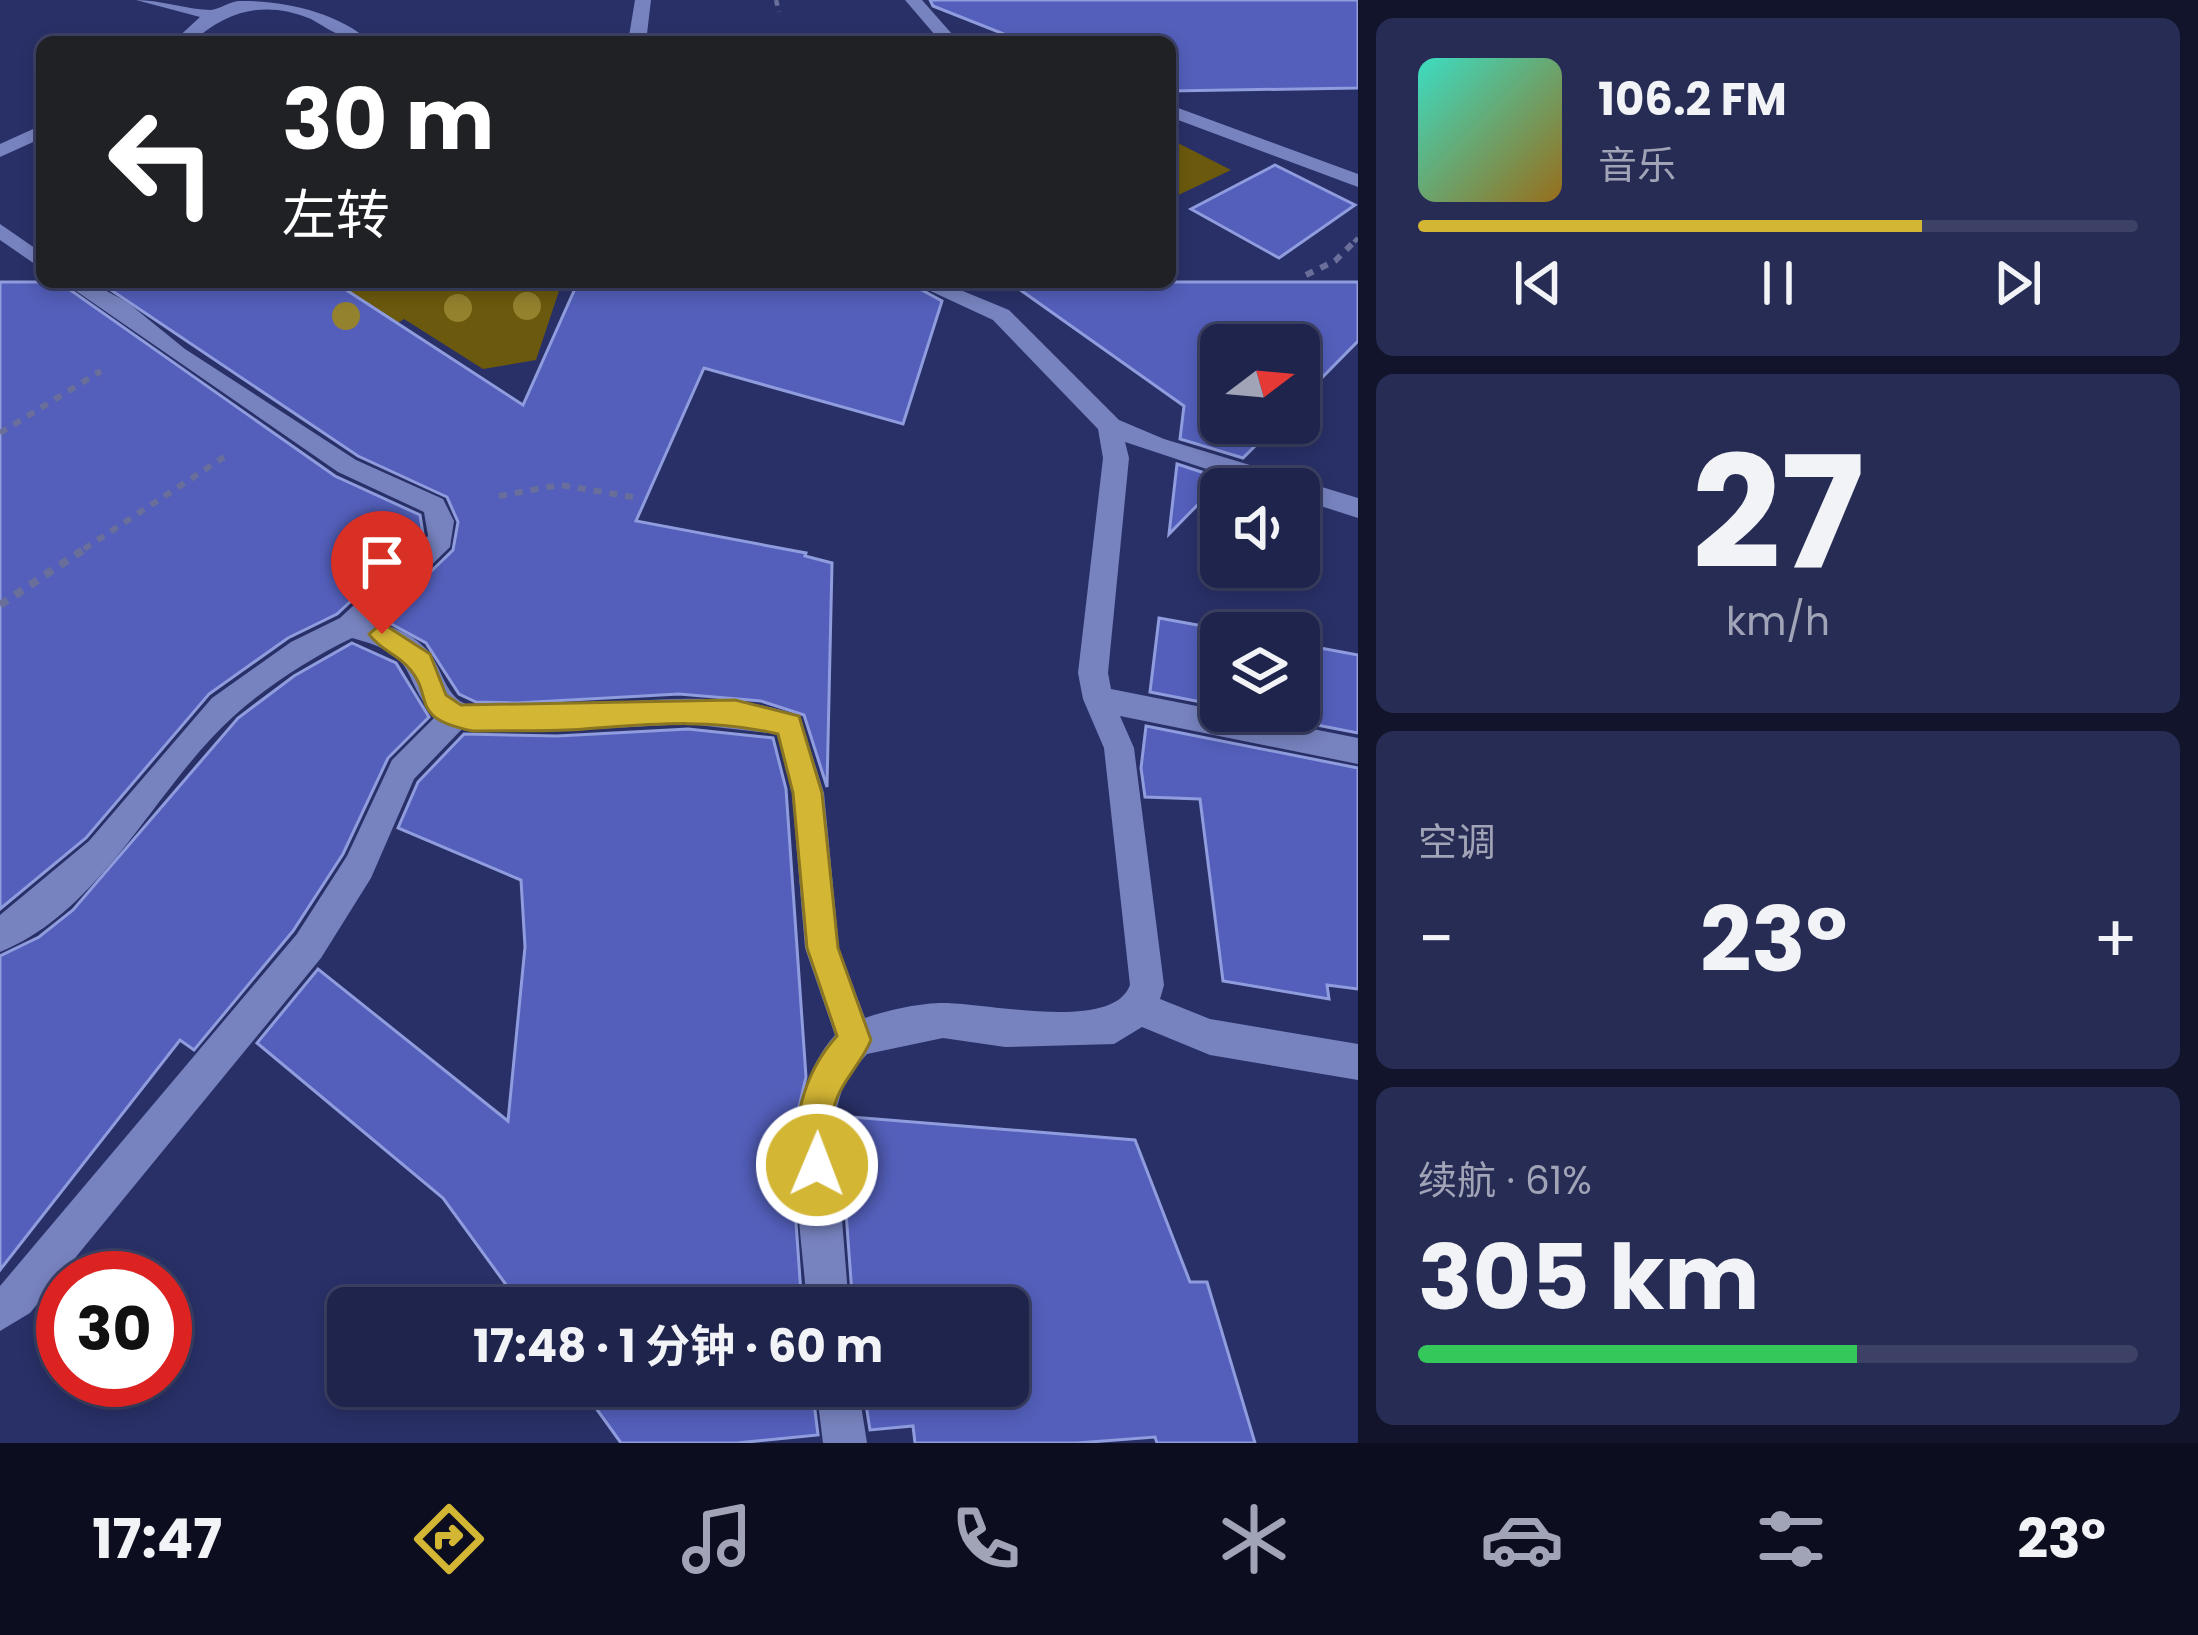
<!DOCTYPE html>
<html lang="zh">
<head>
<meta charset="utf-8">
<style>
  body { margin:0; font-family:Poppins,"Noto Sans SC",sans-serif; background:#272c54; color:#f1f3f6; height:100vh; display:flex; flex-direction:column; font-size:45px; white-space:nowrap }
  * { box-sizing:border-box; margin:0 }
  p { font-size:39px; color:#a1a4b6 }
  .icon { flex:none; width:66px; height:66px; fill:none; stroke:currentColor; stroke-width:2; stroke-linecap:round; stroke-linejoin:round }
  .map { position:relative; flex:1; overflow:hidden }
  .details { display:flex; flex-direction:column; gap:18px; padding:18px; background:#11142a; width:840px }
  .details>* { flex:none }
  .guide { position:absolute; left:36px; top:36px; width:1140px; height:252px; border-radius:18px; box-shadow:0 6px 18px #0003,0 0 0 3px #3c4165; background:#202124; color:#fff; overflow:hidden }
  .needle { width:78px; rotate:74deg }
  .buttons { position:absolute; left:1200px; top:324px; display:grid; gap:24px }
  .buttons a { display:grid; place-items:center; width:120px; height:120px; border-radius:18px; background:#1f244d; box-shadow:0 6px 18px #0003,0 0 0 3px #3c4165; font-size:60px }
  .speed { position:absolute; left:36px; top:1251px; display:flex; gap:24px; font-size:60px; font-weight:700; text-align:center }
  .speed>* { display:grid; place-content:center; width:156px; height:156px; border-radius:50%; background:#1f244d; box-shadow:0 6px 18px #0003,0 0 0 3px #3c4165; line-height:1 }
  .speed .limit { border:18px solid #d22; background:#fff; color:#111 }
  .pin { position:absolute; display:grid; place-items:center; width:102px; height:102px; color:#fff; margin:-123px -51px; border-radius:50% 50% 50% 0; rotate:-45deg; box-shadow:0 0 12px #0007 }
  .pin .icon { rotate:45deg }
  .me { position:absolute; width:132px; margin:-66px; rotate:1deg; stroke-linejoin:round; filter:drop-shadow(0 0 9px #0008) }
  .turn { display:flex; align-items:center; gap:42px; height:252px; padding:0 48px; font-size:54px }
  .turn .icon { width:156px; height:156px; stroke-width:2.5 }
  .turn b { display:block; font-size:84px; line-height:102px }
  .big { font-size:90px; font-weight:700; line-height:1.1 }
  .details .card { flex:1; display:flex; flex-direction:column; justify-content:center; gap:18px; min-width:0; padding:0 42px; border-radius:18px; background:#272c54 }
  .details .dial { align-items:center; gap:0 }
  .dial b { font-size:156px; line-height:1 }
  .song { display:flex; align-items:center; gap:36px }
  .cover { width:144px; height:144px; border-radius:18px; background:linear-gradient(135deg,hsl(170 70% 55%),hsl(40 70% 35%)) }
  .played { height:12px; border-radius:6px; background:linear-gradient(90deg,#d4b635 70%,#3c4165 70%) }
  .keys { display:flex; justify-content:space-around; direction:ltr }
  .heat { display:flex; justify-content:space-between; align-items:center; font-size:66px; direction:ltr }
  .charge { height:18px; border-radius:9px; background:linear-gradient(90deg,#34c759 61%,#3c4165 0) }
  .trip { position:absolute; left:327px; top:1287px; width:702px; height:120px; border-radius:18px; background:#1f244d; box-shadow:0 6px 18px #0003,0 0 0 3px #3c4165; font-weight:700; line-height:120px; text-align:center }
  .tabs { display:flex; height:192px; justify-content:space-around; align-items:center; background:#0c0e1f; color:#a1a4b6 }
  .tabs .icon { width:84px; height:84px }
  .tabs .on { color:#d4b635 }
  .tabs b { font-size:54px; color:#f1f3f6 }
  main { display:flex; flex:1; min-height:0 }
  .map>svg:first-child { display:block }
</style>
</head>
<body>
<main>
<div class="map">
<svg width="1358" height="1443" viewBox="0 0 1358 1443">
  <rect width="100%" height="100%" fill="#293067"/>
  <!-- green -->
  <g fill="#6b590d">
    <polygon points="1170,139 1231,170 1170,199"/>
    <polygon points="252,282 562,282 536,360 483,369 404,319 348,355"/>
  </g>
  <!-- building -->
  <g fill="#535fba" stroke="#8f9cdd" stroke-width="3">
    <polygon points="930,0 1358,0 1358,88 1170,91 1170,42 1024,42 933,6"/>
    <polygon points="1275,165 1355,205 1279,258 1191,209"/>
    <polygon points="0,282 59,282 335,476 420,515 423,534 337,614 288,638 209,694 86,838 0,909"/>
    <polygon points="99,282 334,282 523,405 578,282 907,282 942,301 903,424 704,368 636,521 806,553 805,556 832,563 827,787 804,715 761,701 679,694 516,703 476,702 459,694 426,643 382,619 453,550 458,522 447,497 358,456"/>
    <polygon points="1009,282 1358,282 1358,341 1299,401 1299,345 1221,345 1221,423 1278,423 1243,458 1180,439 1184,406"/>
    <polygon points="1177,464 1223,479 1169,534"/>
    <polygon points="1159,618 1241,633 1221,633 1221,706 1150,692"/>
    <polygon points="352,643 396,663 429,717 388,758 343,854 293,931 194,1050 180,1040 0,1270 0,956 39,937 73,910 238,718 294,676"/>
    <polygon points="1299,644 1358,655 1358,733 1245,711 1299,711"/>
    <polygon points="1146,726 1358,768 1358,989 1327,985 1329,999 1223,981 1200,799 1145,797 1141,768"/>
    <polygon points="688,729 773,738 786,789 806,1077 794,1128 792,1165 802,1308 523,1308 443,1198 257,1043 318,969 508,1121 525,947 521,880 398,828 418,782 464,734 557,736"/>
    <polygon points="839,1116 1135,1140 1190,1282 1207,1282 1255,1443 1157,1443 1155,1437 1077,1443 915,1443 913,1426 870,1430 863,1386 1008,1386 1008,1308 853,1308"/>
    <polygon points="580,1386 812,1386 818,1435 737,1443 621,1443"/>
  </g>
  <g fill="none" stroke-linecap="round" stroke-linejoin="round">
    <!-- path-far2 -->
    <g stroke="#696f9a" stroke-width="4.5" stroke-dasharray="6 6" stroke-linecap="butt">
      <polyline points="776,0 779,12"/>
      <polyline points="1354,242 1358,238"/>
    </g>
    <!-- path-far1 -->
    <g stroke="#696f9a" stroke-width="6" stroke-dasharray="8 8" stroke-linecap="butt">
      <polyline points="1306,275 1335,261 1357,239"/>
      <polyline points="0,433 101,371"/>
      <polyline points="499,496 560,485 639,498"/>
      <polyline points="84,549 224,457"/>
    </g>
    <!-- path -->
    <polyline stroke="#696f9a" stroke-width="8" stroke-dasharray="9 9" stroke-linecap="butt" points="0,605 89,546"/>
    <!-- minor -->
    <g fill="#7783bf" fill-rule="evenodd">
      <path d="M136,0C161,0 189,10 211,10C220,9 229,2 238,1C284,0 337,12 371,42C346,42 332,31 311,19C265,0 228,10 192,42H173L200,17Z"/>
      <polygon points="635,0 651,0 646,42 628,42"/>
      <polygon points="905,0 922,0 959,42 941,42"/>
      <polygon points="1170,105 1358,174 1358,187 1170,117"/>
      <polygon points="42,125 42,138 0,157 0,144"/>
      <polygon points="0,224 42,253 42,269 0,240"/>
      <path d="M63,282H90L127,302L185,349L356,460L443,499L454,521L450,547L374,621C391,627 409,632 423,646C444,664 443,703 475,706C583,716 694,678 800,716L824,793L839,948L865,1018C888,1010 915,1004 940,1003C981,1001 1112,1034 1130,985L1104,748L1083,699L1078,673L1103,458L1098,429L993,320L911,282H941L1009,310L1119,420L1164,439L1358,498V518L1299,499V489H1267L1125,442L1129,458L1108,673L1111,689L1358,738V764L1120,716L1134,748L1164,985L1160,999L1210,1019L1358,1044V1080L1210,1055L1142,1027L1114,1044L1005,1047L943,1038L867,1054L845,1079L834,1118L849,1308H807C802,1223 774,1102 835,1035L805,948L792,793L777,734L688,724L557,731L462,729L414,779L371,878L321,958L30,1313L0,1331V1286L297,934L347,856L392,760L435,717C399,675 421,656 352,638C311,658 270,684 235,715C156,785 104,910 0,952V915L89,841L212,698L291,642L340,618L428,536L424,512L338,472Z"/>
      <polygon points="816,1386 858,1386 867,1443 823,1443"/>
    </g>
  </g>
  <!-- trees -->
  <g fill="#94822e">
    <circle cx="527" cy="306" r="14"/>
    <circle cx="458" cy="308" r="14"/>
    <circle cx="346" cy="316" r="14"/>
  </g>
  <!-- route -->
  <path fill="#d4b635" stroke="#8a7622" stroke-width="3" d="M382,623L430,654L446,695L461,705L735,700L799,716L822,793L838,948L871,1040C859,1069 835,1085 832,1119C830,1139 838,1157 829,1177L817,1182L805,1177C785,1131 805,1071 837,1036L807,948L793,793L778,734C712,718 651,724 584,729C548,732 510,730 473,731C405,717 437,697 407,666C395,653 379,649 369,634Z"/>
</svg>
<div class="buttons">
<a><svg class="needle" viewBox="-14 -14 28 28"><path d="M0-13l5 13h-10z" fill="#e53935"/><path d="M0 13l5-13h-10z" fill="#a1a4b6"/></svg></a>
<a><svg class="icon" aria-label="sound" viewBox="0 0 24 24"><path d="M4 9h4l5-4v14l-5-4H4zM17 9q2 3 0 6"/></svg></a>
<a><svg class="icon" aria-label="layers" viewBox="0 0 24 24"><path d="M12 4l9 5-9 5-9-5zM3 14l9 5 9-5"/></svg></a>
</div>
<div class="speed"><div class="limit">30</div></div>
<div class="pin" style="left:382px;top:634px;background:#d93025"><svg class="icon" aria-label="arrive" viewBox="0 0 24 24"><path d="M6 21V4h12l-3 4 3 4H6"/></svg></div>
<svg class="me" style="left:817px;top:1165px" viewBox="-20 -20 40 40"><circle r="17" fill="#d4b635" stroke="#fff" stroke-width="3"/><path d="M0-11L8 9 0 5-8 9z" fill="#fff"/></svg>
<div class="trip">17:48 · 1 分钟 · 60 m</div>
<div class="guide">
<div class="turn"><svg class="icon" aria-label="left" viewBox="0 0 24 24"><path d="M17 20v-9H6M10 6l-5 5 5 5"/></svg><div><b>30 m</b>左转</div></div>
</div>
</div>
<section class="details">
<div class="card">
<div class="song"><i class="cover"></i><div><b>106.2 FM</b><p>音乐</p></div></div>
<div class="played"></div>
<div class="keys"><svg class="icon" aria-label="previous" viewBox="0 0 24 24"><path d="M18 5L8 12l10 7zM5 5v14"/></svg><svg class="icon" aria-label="pause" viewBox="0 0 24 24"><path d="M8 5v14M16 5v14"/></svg><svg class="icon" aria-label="next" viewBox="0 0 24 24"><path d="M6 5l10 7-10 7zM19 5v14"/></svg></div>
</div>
<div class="card dial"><b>27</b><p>km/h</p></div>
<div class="card"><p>空调</p>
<div class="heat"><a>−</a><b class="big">23°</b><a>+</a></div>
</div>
<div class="card"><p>续航 · 61%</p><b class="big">305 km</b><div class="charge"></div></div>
</section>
</main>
<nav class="tabs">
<b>17:47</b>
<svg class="icon on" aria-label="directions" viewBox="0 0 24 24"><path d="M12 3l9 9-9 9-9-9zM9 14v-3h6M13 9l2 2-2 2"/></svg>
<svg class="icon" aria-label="music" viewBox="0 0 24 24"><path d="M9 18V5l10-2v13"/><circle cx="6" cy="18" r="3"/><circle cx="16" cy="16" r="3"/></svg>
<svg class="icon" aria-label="phone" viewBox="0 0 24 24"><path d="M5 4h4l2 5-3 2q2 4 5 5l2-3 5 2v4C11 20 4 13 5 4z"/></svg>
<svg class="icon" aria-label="climate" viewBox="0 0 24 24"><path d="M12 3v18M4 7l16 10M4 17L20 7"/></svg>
<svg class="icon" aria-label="car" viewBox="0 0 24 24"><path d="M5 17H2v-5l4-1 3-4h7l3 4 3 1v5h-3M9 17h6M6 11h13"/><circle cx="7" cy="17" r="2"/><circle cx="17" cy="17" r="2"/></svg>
<svg class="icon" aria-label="filters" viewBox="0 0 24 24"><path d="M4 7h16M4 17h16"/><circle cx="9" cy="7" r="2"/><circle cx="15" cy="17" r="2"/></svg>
<b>23°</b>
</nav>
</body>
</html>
